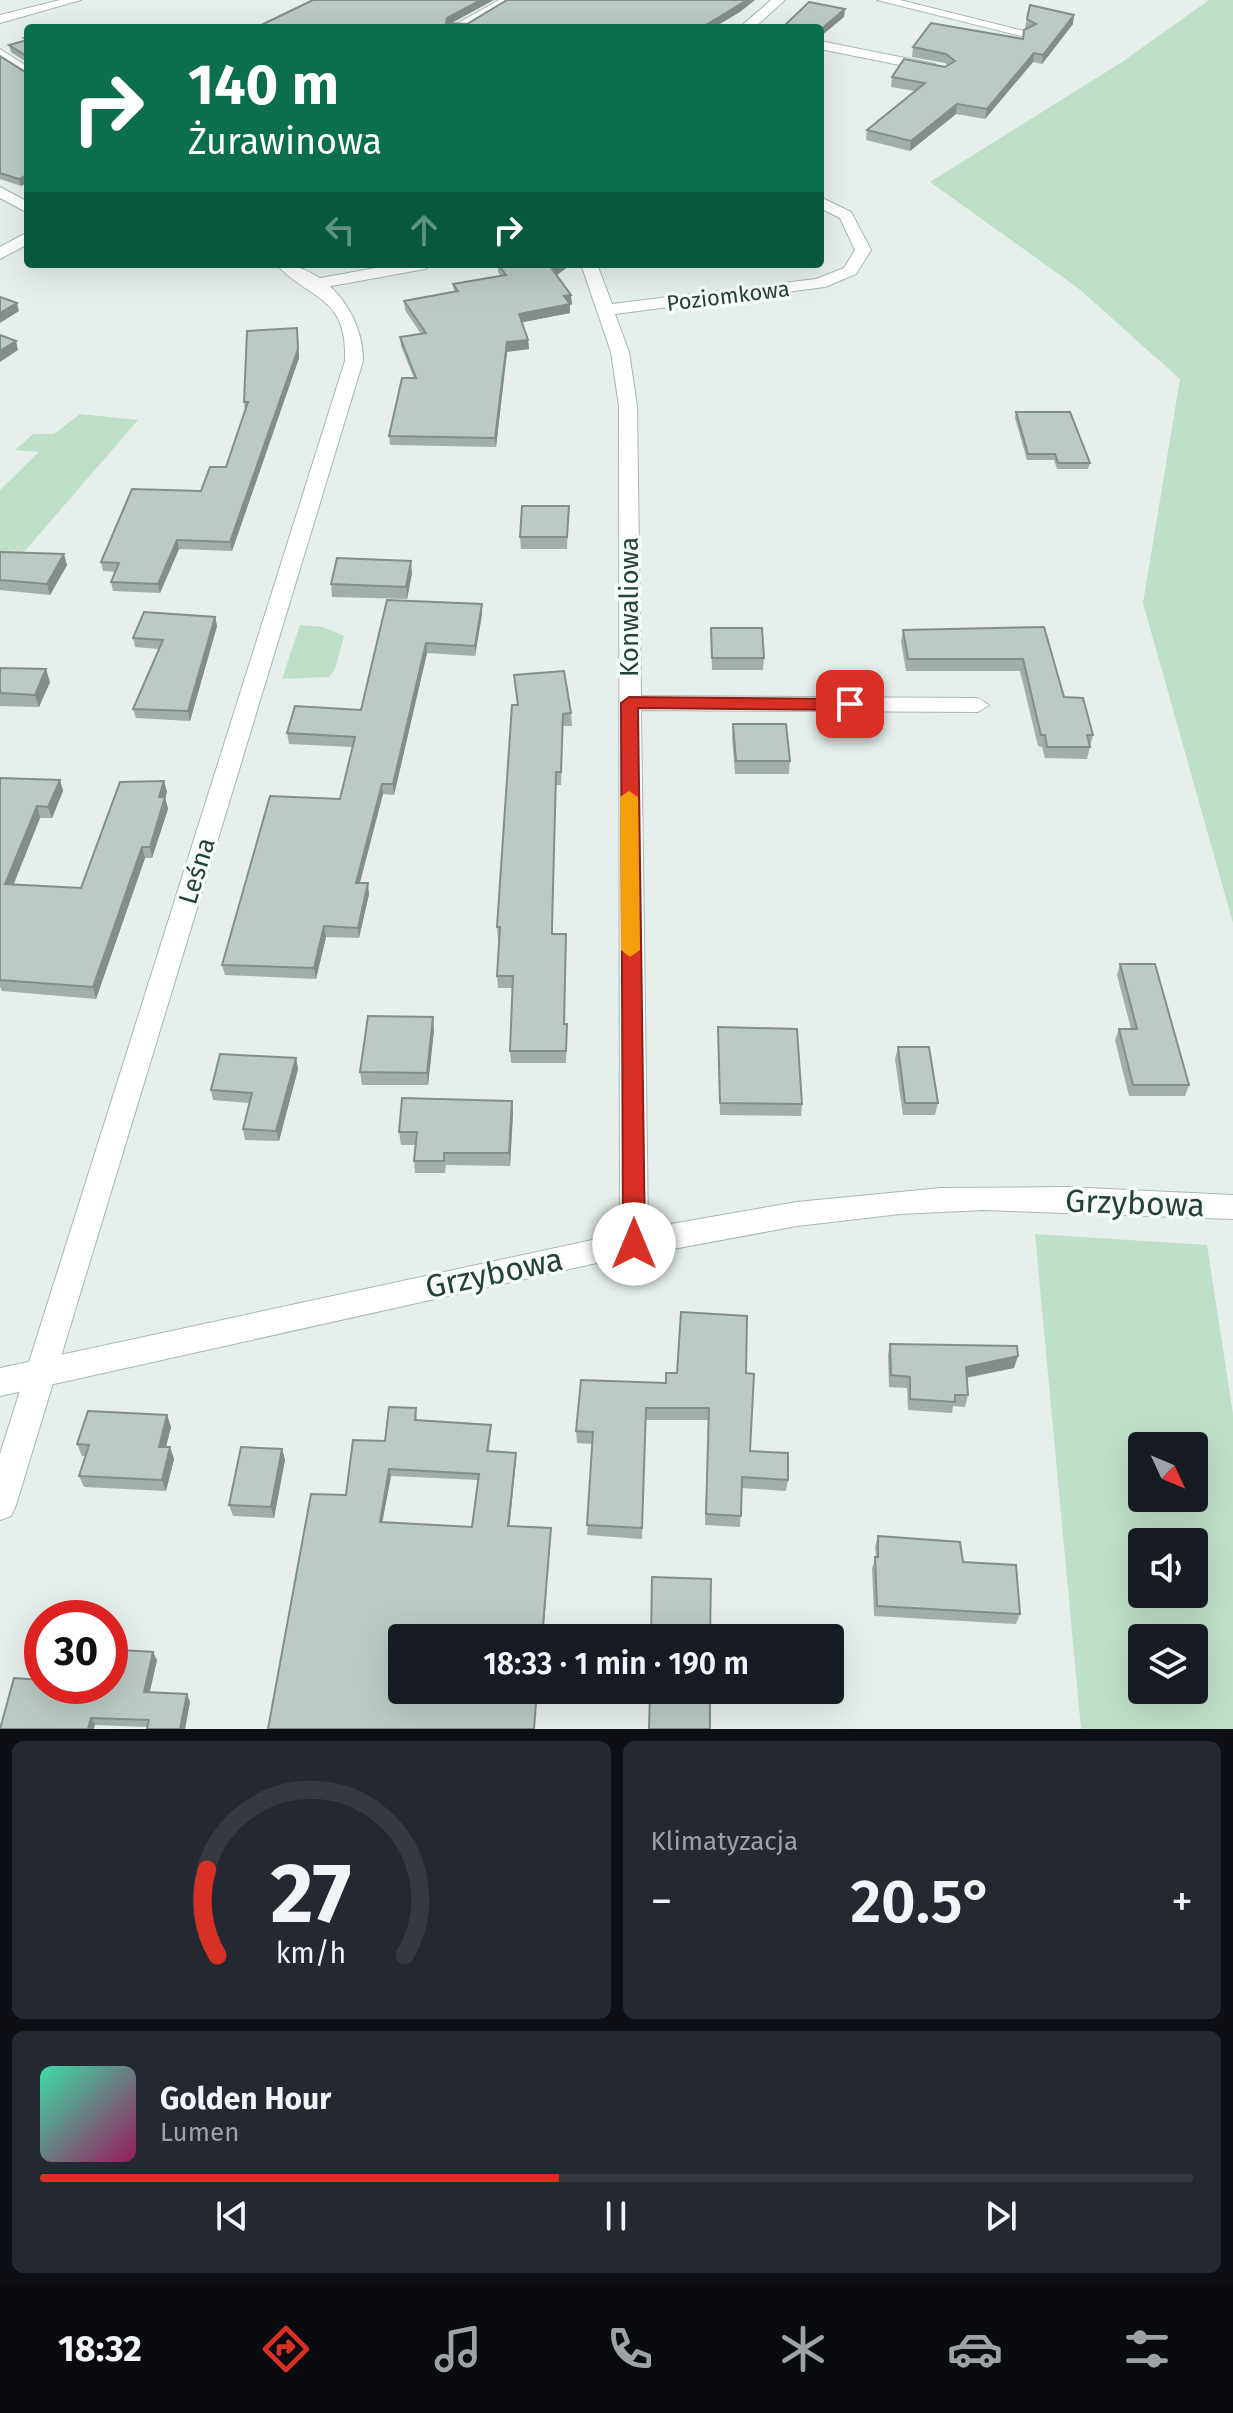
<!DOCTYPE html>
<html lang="pl">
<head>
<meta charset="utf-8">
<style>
  body { margin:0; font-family:"Fira Sans",sans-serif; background:#242831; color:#f1f3f6; height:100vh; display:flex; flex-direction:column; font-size:30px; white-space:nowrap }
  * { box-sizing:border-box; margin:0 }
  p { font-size:26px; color:#9ea1a6 }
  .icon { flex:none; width:44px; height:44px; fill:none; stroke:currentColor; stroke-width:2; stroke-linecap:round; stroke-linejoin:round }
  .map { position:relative; height:1729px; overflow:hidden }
  .drawer { display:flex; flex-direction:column; gap:12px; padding:12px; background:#0d0f14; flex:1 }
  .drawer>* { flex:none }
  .banner { position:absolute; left:24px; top:24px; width:800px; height:244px; border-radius:8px; box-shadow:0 8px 32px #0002; background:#0b6e4f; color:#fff; overflow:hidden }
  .needle { width:52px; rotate:134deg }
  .buttons { position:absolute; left:1128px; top:1432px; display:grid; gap:16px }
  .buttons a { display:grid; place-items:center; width:80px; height:80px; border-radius:8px; background:#171b24; box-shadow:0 8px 32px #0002; font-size:40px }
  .speed { position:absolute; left:24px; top:1600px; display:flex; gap:16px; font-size:40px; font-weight:700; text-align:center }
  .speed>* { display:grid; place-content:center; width:104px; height:104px; border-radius:50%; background:#171b24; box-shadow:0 8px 32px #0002; line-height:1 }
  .speed .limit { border:12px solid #d22; background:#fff; color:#111 }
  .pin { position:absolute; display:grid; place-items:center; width:68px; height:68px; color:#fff; margin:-34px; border-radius:16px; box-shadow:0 4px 12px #0006 }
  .me { position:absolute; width:88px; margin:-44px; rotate:0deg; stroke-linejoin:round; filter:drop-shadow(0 0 6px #0008) }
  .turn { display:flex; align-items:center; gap:28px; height:168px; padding:0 32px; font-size:36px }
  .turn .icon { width:104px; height:104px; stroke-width:2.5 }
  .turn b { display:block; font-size:56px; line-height:68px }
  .lanes { display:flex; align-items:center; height:76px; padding:0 32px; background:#0003; justify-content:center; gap:40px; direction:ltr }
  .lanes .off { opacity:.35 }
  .big { font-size:60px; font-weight:600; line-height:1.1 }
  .drawer .card { flex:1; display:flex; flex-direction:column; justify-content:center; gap:12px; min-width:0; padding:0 28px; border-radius:12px; background:#242831 }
  .drawer .dial { align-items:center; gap:0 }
  .dial svg { height:208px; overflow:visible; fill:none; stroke:#363941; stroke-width:7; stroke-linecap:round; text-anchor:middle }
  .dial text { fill:#f1f3f6; stroke:none }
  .song { display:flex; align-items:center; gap:24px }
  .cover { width:96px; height:96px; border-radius:12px; background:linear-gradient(135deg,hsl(160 70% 55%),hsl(330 70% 35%)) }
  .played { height:8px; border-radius:4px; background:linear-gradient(90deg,#d93025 45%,#363941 45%) }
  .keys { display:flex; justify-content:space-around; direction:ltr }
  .heat { display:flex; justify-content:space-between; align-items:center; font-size:44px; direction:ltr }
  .drawer .tiles { flex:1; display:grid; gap:12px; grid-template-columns:1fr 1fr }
  .card:last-child { grid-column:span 2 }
  .trip { position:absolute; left:388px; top:1624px; width:456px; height:80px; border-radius:8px; background:#171b24; box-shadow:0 8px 32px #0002; font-weight:600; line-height:80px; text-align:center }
  .menu { display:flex; height:128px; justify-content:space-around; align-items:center; background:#090b0e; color:#9ea1a6 }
  .menu .icon { width:56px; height:56px }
  .menu .active { color:#d93025 }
  .menu b { font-size:36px; color:#f1f3f6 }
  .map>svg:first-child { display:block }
</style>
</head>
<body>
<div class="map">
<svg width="1233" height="1729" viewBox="0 0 1233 1729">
  <rect width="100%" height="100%" fill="#e6efeb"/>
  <!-- green -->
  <g fill="#bfe0c8" fill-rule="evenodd">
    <polygon points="1209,0 1233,0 1233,923 1143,603 1180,379 1078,288 930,182 1122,62"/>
    <polygon points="80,414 138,420 17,560 0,560 0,490 39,452 15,450 33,434 54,434"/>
    <polygon points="300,625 323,627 344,636 335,669 329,677 282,679"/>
    <path d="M1035,1234L1207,1245L1233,1414V1729H1081ZM1194,1446V1498H1142V1446ZM1194,1542V1594H1142V1542ZM1194,1638V1690H1142V1638Z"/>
  </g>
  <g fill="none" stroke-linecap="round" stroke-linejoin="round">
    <defs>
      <g id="minor">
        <polygon points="60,0 81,0 0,23 0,15"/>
        <polygon points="771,0 785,0 754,28 739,28"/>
        <polygon points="877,0 900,0 1032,33 1025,37"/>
        <polygon points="820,41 935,64 942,68 935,72 820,49"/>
        <polygon points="0,187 28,202 28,213 0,198"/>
        <polygon points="820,197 851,212 871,250 856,274 825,287 615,314 629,352 637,406 641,696 978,698 989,705 978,712 641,710 648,1228 797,1202 941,1188 1066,1187 1233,1195 1233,1219 983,1210 900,1214 797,1226 592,1264 0,1396 0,1368 620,1234 619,406 611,352 581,264 597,264 612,304 816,279 844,268 855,250 840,218 820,208"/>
        <polygon points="398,264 433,264 425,269 315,289 307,284 315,279"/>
      </g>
      <g id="tertiary">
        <polygon points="499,0 515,0 466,28 449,28"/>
        <polygon points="0,49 28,67 28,77 0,59"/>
        <polygon points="28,232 28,244 0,259 0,247"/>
        <path d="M276,264C325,264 364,314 363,361L16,1505L11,1516L0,1520V1454L345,361C348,295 310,301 276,264Z"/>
      </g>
    </defs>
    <!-- minor casing -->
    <use href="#minor" stroke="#a8b8b2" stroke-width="2"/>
    <!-- tertiary casing -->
    <use href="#tertiary" stroke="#a8b8b2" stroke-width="2"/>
    <!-- minor -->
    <use href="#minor" fill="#fff" fill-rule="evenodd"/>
    <!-- tertiary -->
    <use href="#tertiary" fill="#fff" fill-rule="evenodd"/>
  </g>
  <!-- wall -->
  <g fill="#a1aea9" fill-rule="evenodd">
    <polygon points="1030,5 1073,24 1042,64 1033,62 985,119 956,114 910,151 866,140 867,130 915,91 891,87 892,77 945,67 948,66 945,63 912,57 913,47 1023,39 1027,29 1025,28"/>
    <polygon points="28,37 28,182 21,186 0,179 0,56 27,73 28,63 11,52 9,45 24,41 24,38"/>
    <polygon points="498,264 572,264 557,275 572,304 570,304 570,313 522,322 528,340 529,349 507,352 496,447 390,445 389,436 414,378 401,346 400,337 421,334 405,310 404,301 454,292 453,284 501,276 498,272"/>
    <polygon points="298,337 299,358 232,551 179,549 160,593 113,591 111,582 115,572 103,571 101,562 201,491 226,467 245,411 244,402"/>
    <polygon points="1016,412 1090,463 1088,469 1057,469 1054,460 1027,460 1015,418"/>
    <polygon points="569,506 567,549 521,549 520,537"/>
    <polygon points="0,552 67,565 50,595 0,590"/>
    <polygon points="412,573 407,599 332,597 331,584"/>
    <polygon points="387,600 482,614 475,656 427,653 394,795 383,794 360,883 369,894 359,938 326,937 316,979 225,975 222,965 340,799 353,747 289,744 287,733 361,710"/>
    <polygon points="215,617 217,626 190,721 136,718 133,709 159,649 135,647 133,638"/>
    <polygon points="1044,627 1064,697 1093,735 1087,759 1045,758 1042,747 1038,746 1020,671 906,671 901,642 903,630"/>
    <polygon points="711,628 764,658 763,670 712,670"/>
    <polygon points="0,668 50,682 39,707 0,706"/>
    <polygon points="514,675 571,713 572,726 563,726 561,785 556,785 552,933 552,934 566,934 564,1024 567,1036 566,1063 511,1063 510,1051 513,988 498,988 497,976 499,940 498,940 497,927 517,705"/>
    <polygon points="733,724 790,761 789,774 735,774 732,737"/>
    <polygon points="0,778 60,780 63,791 52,818 40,818 13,885 81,888 164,781 167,792 165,797 168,809 152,858 145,858 96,999 2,991 0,987"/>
    <polygon points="1120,964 1189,1085 1185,1096 1129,1096 1115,1040 1119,1029 1131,1029 1117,975"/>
    <polygon points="718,1027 802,1104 801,1116 720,1115"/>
    <polygon points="434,1030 428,1085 362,1085 360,1072"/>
    <polygon points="898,1047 938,1103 935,1115 903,1115 895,1059"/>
    <polygon points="296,1058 298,1069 279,1141 245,1140 243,1129 249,1103 213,1100 211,1090"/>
    <polygon points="512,1101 513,1113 510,1166 446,1165 445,1173 415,1173 414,1161 415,1145 401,1145 399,1132"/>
    <polygon points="890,1344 1014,1368 967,1378 968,1395 965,1407 953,1406 952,1413 908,1410 907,1388 889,1387 888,1355"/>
    <polygon points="746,1373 750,1451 788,1480 786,1491 742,1488 740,1527 705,1525 708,1420 646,1420 642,1539 587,1535 592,1444 577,1443 576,1431 665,1383"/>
    <path d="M416,1408L417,1421L491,1425V1431L489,1451L516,1453V1460L509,1526L551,1528L543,1638H402L346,1495L385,1441ZM391,1476L478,1480L472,1527L382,1522Z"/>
    <polygon points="167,1415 171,1427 166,1447 170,1447 174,1459 166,1491 84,1487 79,1476 85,1456 82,1456 77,1444"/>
    <polygon points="282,1449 285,1460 274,1518 233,1516 229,1505"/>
    <polygon points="878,1536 963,1562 1020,1614 1016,1624 874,1616 872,1568 876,1557 875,1547"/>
    <polygon points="157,1660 149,1692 190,1702 185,1729 147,1729 147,1727 95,1725 0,1729 113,1684"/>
  </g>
  <!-- shaded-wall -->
  <g fill="#838d89">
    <polygon points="481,0 494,0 448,25 447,28 447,18"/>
    <polygon points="747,0 755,0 740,12 713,28 701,28"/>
    <polygon points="845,9 844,17 820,37 820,30"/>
    <polygon points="1074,15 1073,24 1042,64 1043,55"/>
    <polygon points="1034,53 1033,62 985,119 987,109"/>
    <polygon points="957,104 956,114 910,151 911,141"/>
    <polygon points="28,174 28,182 21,186 19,179"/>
    <polygon points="559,264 572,264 552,278 552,269"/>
    <polygon points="571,295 572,304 564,305 570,304 570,313 519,323 519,314 564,296"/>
    <polygon points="17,303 19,311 0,323 0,313"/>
    <polygon points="297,328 299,358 232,551 230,542"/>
    <polygon points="528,340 529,349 507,352 496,447 495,438 507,342"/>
    <polygon points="16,341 18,350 0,362 0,351"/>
    <polygon points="177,540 179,549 160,593 158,584"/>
    <polygon points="64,554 67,565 50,595 47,584"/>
    <polygon points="411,561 412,573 407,599 406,587"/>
    <polygon points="482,604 482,614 475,656 475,646"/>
    <polygon points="215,617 217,626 190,721 188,711"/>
    <polygon points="426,643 427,653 394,795 393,784"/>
    <polygon points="46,669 50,682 39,707 35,695"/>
    <polygon points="556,772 556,785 552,939 552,927"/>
    <polygon points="60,780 63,791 52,818 48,807"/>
    <polygon points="164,781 167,792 164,802 165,797 168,809 152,858 150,847 159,797"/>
    <polygon points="382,784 383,794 357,893 356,883"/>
    <polygon points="37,806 40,818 9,896 5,884"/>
    <polygon points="142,847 145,858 96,999 93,987"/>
    <polygon points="368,883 369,894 359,938 358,928"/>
    <polygon points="324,926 326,937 316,979 314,968"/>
    <polygon points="433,1017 434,1030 428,1085 427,1073"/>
    <polygon points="296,1058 298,1069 279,1141 276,1131"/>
    <polygon points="512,1101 513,1113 510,1166 509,1153"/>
    <polygon points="1018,1356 1014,1368 963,1378 966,1367"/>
    <polygon points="167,1415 171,1427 163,1458 159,1447"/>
    <polygon points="170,1447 174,1459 166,1491 162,1480"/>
    <polygon points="282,1449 285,1460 274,1518 271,1507"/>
    <polygon points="516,1453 516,1460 509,1532 508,1526"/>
    <polygon points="389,1469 391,1476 381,1529 380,1522"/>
    <polygon points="551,1528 543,1638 542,1638"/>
    <polygon points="153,1652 157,1660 148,1700 144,1692"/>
    <polygon points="187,1694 190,1702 185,1729 180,1729"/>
    <polygon points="91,1718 95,1725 94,1729 88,1729"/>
  </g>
  <!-- building -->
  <g fill="#bbcac4" stroke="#838d89" stroke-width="2" fill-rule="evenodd">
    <polygon points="313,0 481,0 447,18 446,23 467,24 507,0 747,0 701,28 255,28"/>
    <polygon points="809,2 845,9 820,30 820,28 782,28"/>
    <polygon points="1030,5 1074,15 1043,55 1034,53 987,109 957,104 911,141 867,130 925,83 892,77 904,59 945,67 955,61 946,54 913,47 931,23 1023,39 1024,30 1036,24 1027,19"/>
    <polygon points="28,37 28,57 9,45 27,40 24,38"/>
    <polygon points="0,56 27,73 28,58 28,174 19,179 0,173"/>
    <polygon points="498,264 559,264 552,269 571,295 564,296 570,304 519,314 528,340 507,342 495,438 389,436 402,378 416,378 400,337 426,333 404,301 458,291 453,284 506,275"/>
    <polygon points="0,297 17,303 0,313"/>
    <polygon points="297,328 298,349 230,542 177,540 158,584 111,582 119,563 101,562 132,489 201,491 210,467 226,467 248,402 244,402 247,331"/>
    <polygon points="0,335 16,341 0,351"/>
    <polygon points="1016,412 1070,412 1090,463 1058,463 1055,454 1028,454"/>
    <polygon points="522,506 569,506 567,537 520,537"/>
    <polygon points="0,552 64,554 47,584 0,580"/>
    <polygon points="337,558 411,561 406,587 331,584"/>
    <polygon points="387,600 482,604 475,646 426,643 393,784 382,784 356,883 368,883 358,928 324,926 314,968 222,965 270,796 340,799 355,737 287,733 295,706 361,710"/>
    <polygon points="144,612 215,617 188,711 133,709 163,640 133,638"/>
    <polygon points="1044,627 1064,697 1083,698 1093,735 1087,735 1090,747 1047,747 1045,735 1041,735 1023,659 908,659 903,630"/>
    <polygon points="711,628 762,628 764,658 712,658"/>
    <polygon points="0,668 46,669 35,695 0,693"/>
    <polygon points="564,671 571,713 563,714 561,772 556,772 552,927 552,934 566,934 564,1024 567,1024 566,1051 510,1051 513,976 497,976 500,927 497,927 512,705 518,705 514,675"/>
    <polygon points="733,724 786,724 790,761 736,761"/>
    <polygon points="0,778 60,780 48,807 37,806 5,884 81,888 120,782 164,781 159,797 165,797 150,847 142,847 93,987 0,980"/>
    <polygon points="1120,964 1155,964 1189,1085 1133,1085 1119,1029 1137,1029"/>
    <polygon points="368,1016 433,1017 427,1073 360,1072"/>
    <polygon points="718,1027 797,1029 802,1104 720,1103"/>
    <polygon points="898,1047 929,1047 938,1103 905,1103"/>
    <polygon points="220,1054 296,1058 276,1131 243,1129 252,1093 211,1090"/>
    <polygon points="402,1098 512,1101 509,1153 444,1153 444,1161 414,1161 417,1132 399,1132"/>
    <polygon points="681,1312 747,1316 746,1373 754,1374 750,1451 788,1453 788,1480 742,1477 741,1516 706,1514 709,1408 646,1408 642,1528 587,1525 593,1432 576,1431 581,1380 666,1383 666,1373 677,1373"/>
    <polygon points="890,1344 1017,1346 1018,1356 966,1367 968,1395 955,1395 955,1402 910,1399 910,1377 891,1375"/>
    <path d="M389,1407L416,1408L415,1420L491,1425L487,1451L516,1453L508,1526L551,1528L542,1638H402V1690H537L534,1729H268L311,1494L346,1495L353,1440L385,1441ZM389,1469L479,1474L472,1527L380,1522Z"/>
    <polygon points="88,1411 167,1415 159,1447 170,1447 162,1480 79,1476 89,1445 77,1444"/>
    <polygon points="241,1447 282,1449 271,1507 229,1505"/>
    <polygon points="878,1536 960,1542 963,1562 1016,1565 1020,1614 877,1606 875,1557 878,1557"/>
    <polygon points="652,1577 711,1579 710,1638 651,1638"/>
    <polygon points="121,1650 153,1652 144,1692 187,1694 180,1729 147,1729 149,1720 91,1718 88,1729 0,1729 14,1678 42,1680 42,1686 110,1686 110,1684 113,1684"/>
    <polygon points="650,1690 710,1690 710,1729 649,1729"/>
  </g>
  <!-- route -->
  <polygon fill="#d93025" stroke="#8d1f18" stroke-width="2" points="629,697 850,699 859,704 850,710 638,708 645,1244 641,1250 626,1250 623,1244 621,703"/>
  <!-- slow -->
  <polygon fill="#f59e0b" points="629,791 638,797 640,950 630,957 621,950 620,797"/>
  <g text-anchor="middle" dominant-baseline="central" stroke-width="7" stroke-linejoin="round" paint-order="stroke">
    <!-- far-street labels -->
    <g font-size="22" fill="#24423a" stroke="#f7fbf9">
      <text transform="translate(728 296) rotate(-7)">Poziomkowa</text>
    </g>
    <!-- street labels -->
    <g font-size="26" fill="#24423a" stroke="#f7fbf9">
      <text transform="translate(629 607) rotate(-90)">Konwaliowa</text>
      <text transform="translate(197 871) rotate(-73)">Leśna</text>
    </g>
    <!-- near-street labels -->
    <g font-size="32" fill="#24423a" stroke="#f7fbf9">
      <text transform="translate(1135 1203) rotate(2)">Grzybowa</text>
      <text transform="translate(494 1273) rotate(-12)">Grzybowa</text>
    </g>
  </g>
</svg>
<div class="buttons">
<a><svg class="needle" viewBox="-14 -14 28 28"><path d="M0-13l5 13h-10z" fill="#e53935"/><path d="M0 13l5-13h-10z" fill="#9ea1a6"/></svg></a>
<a><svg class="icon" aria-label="sound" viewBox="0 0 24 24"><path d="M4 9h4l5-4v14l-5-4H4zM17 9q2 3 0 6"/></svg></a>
<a><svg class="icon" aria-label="layers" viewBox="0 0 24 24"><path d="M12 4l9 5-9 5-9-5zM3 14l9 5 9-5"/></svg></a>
</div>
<div class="speed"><div class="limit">30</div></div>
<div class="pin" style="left:850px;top:704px;background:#d93025"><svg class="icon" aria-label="arrive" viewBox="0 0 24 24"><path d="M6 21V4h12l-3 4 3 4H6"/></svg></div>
<svg class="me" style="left:634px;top:1244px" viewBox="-20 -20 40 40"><circle r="19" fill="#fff"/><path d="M0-13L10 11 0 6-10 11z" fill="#d93025"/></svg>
<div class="trip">18:33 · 1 min · 190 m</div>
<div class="banner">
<div class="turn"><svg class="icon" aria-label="right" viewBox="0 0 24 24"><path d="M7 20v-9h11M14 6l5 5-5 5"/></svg><div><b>140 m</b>Żurawinowa</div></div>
<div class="lanes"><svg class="icon off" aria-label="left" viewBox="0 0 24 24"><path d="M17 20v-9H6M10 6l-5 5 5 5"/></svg><svg class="icon off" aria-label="ahead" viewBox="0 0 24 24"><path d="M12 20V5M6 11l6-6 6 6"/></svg><svg class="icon" aria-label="right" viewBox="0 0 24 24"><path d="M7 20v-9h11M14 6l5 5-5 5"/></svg></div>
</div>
</div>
<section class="drawer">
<div class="tiles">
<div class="card dial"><svg viewBox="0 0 100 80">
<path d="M14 69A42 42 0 1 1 86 69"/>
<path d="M14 69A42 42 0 0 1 10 36" stroke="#d93025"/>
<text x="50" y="56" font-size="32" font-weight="700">27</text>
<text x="50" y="72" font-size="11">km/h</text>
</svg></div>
<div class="card"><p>Klimatyzacja</p>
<div class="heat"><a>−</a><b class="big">20.5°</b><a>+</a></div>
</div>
<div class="card">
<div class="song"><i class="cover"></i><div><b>Golden Hour</b><p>Lumen</p></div></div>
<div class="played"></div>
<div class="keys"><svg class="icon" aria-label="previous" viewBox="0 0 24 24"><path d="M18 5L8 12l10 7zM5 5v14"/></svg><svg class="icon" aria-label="pause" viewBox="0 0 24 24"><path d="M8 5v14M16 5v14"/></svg><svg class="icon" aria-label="next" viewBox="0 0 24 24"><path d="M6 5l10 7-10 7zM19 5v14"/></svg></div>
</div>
</div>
</section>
<nav class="menu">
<b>18:32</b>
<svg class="icon active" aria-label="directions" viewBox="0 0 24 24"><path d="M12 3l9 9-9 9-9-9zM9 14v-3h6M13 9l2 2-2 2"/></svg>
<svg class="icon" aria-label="music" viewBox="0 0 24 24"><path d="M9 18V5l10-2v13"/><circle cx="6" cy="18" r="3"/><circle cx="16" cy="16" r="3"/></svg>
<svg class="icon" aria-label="phone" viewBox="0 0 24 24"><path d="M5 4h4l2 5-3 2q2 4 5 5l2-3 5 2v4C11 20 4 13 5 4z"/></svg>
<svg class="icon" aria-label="climate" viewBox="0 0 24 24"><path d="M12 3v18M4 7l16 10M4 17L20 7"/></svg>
<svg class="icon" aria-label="car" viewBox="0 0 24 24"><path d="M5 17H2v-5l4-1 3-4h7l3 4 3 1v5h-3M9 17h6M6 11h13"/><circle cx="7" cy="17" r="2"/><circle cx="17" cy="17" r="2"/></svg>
<svg class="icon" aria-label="filters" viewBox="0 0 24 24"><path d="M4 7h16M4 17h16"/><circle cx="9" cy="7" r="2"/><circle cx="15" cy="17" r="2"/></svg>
</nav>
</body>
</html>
